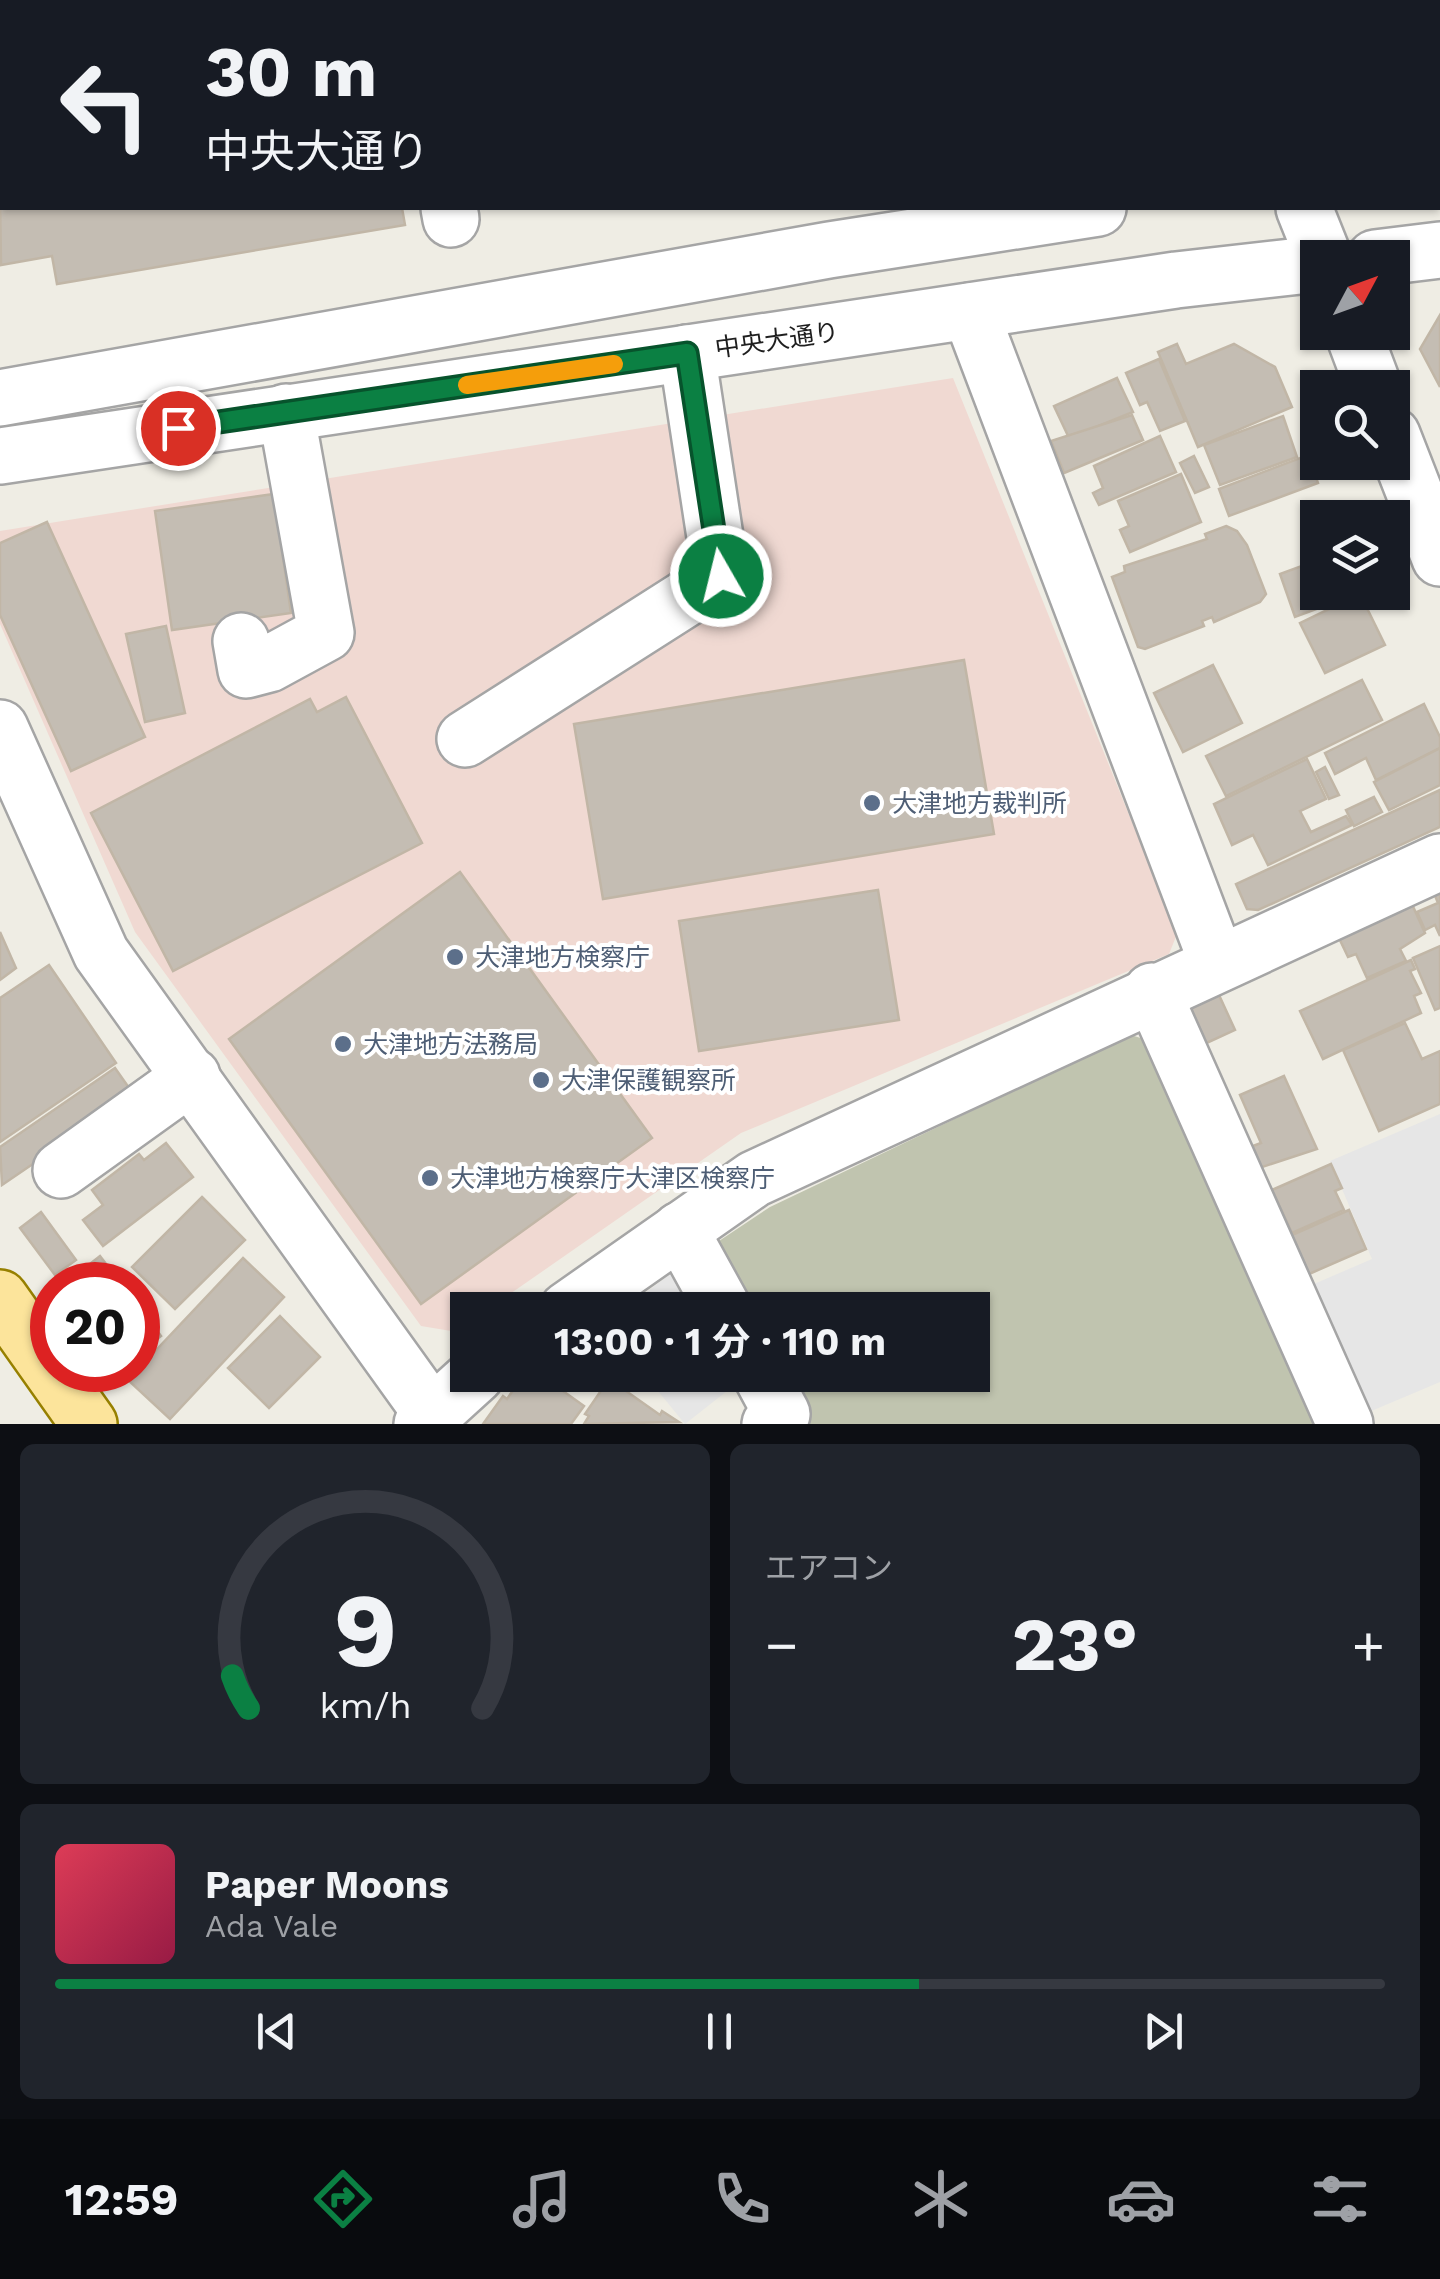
<!DOCTYPE html>
<html lang="ja">
<head>
<meta charset="utf-8">
<style>
  body { margin:0; font-family:"Work Sans","Noto Sans JP",sans-serif; background:#20242c; color:#f1f3f6; height:100vh; display:flex; flex-direction:column; font-size:38px; white-space:nowrap }
  * { box-sizing:border-box; margin:0 }
  p { font-size:32px; color:#9ea1a6 }
  .icon { flex:none; width:55px; height:55px; fill:none; stroke:currentColor; stroke-width:2; stroke-linecap:round; stroke-linejoin:round }
  .map { position:relative; height:1424px; overflow:hidden }
  .side { display:flex; flex-direction:column; gap:20px; padding:20px; background:#0d0f14; flex:1 }
  .side>* { flex:none }
  .hud { position:absolute; left:0px; top:0px; width:1440px; height:210px; box-shadow:0 2px 8px #0004; background:#171b24; color:#f1f3f6; overflow:hidden }
  .needle { width:65px; rotate:49deg }
  .controls { position:absolute; left:1300px; top:240px; display:grid; gap:20px }
  .controls a { display:grid; place-items:center; width:110px; height:110px; border-radius:0px; background:#171b24; box-shadow:0 2px 8px #0004; font-size:50px }
  .speed { position:absolute; left:30px; top:1262px; display:flex; gap:20px; font-size:50px; font-weight:700; text-align:center }
  .speed>* { display:grid; place-content:center; width:130px; height:130px; border-radius:50%; background:#171b24; box-shadow:0 2px 8px #0004; line-height:1 }
  .speed .limit { border:15px solid #d22; background:#fff; color:#111 }
  .pin { position:absolute; display:grid; place-items:center; width:85px; height:85px; color:#fff; margin:-42px; border:5px solid #fff; border-radius:50%; box-shadow:0 2px 10px #0007 }
  .me { position:absolute; width:110px; margin:-55px; rotate:352deg; stroke-linejoin:round; filter:drop-shadow(0 0 8px #0008) }
  .turn { display:flex; align-items:center; gap:35px; height:210px; padding:0 40px; font-size:45px }
  .turn .icon { width:130px; height:130px; stroke-width:2.5 }
  .turn b { display:block; font-size:70px; line-height:85px }
  .big { font-size:75px; font-weight:700; line-height:1.1 }
  .side .tile { flex:1; display:flex; flex-direction:column; justify-content:center; gap:15px; min-width:0; padding:0 35px; border-radius:15px; background:#20242c }
  .side .dial { align-items:center; gap:0 }
  .dial svg { height:260px; overflow:visible; fill:none; stroke:#363941; stroke-width:7; stroke-linecap:round; text-anchor:middle }
  .dial text { fill:#f1f3f6; stroke:none }
  .song { display:flex; align-items:center; gap:30px }
  .cover { width:120px; height:120px; border-radius:15px; background:linear-gradient(135deg,hsl(350 70% 55%),hsl(340 70% 35%)) }
  .played { height:10px; border-radius:5px; background:linear-gradient(90deg,#0b8043 65%,#363941 65%) }
  .keys { display:flex; justify-content:space-around; direction:ltr }
  .heat { display:flex; justify-content:space-between; align-items:center; font-size:55px; direction:ltr }
  .side .tiles { flex:1; display:grid; gap:20px; grid-template-columns:1fr 1fr }
  .tile:last-child { grid-column:span 2 }
  .trip { position:absolute; left:450px; top:1292px; width:540px; height:100px; border-radius:0px; background:#171b24; box-shadow:0 2px 8px #0004; font-weight:700; line-height:100px; text-align:center }
  .tab-bar { display:flex; height:160px; justify-content:space-around; align-items:center; background:#090b0e; color:#9ea1a6 }
  .tab-bar .icon { width:70px; height:70px }
  .tab-bar .on { color:#0b8043 }
  .tab-bar b { font-size:45px; color:#f1f3f6 }
  .map>svg:first-child { display:block }
</style>
</head>
<body>
<div class="map">
<svg width="1440" height="1424" viewBox="0 0 1440 1424">
  <rect width="100%" height="100%" fill="#efede4"/>
  <!-- commercial -->
  <polygon fill="#f0d9d2" points="953,378 1177,934 1169,954 741,1133 487,1310 468,1310 467,1324 457,1332 421,1326 135,932 0,624 0,531"/>
  <!-- construction -->
  <polygon fill="#c0c4af" points="1131,1035 1150,1041 1317,1424 802,1424 776,1375 972,1375 972,1310 741,1310 707,1249 770,1207"/>
  <!-- parking -->
  <g fill="#e6e6e6">
    <polygon points="1440,1114 1440,1382 1369,1412 1314,1284 1372,1259 1330,1161"/>
    <polygon points="682,1265 711,1310 623,1310"/>
    <polygon points="645,1375 746,1375 746,1376 685,1424"/>
  </g>
  <!-- building -->
  <g fill="#c4bdb3" stroke="#c1b6a6" stroke-width="2.5">
    <polygon points="96,0 197,0 93,2"/>
    <polygon points="449,0 496,0 498,2 452,2"/>
    <polygon points="714,0 772,0 774,2 711,2"/>
    <polygon points="1066,0 1122,0 1124,2 1060,2"/>
    <polygon points="0,198 2,208 402,208 405,225 57,284 52,256 1,265"/>
    <polygon points="1440,315 1440,387 1420,349"/>
    <polygon points="1177,344 1186,364 1234,344 1275,367 1292,407 1198,447 1158,352"/>
    <polygon points="1159,359 1185,421 1160,431 1147,402 1140,405 1126,373"/>
    <polygon points="1117,378 1133,412 1069,438 1054,406"/>
    <polygon points="1132,415 1143,440 1064,473 1051,441"/>
    <polygon points="1283,416 1297,457 1220,485 1204,445"/>
    <polygon points="1160,436 1176,472 1099,505 1093,493 1103,488 1094,466"/>
    <polygon points="1308,455 1318,483 1229,516 1219,489"/>
    <polygon points="1194,456 1209,487 1195,493 1180,463"/>
    <polygon points="1181,474 1201,522 1130,552 1120,530 1129,526 1118,501"/>
    <polygon points="274,494 291,613 172,630 155,511"/>
    <polygon points="47,522 145,737 71,771 0,615 0,543"/>
    <polygon points="1226,526 1237,531 1247,545 1266,594 1260,602 1214,622 1212,617 1202,621 1204,626 1145,649 1138,647 1112,577 1125,572 1124,566 1207,539 1205,534"/>
    <polygon points="1318,560 1318,592 1354,595 1295,617 1280,574"/>
    <polygon points="1360,594 1385,645 1325,673 1300,623"/>
    <polygon points="166,626 185,713 145,722 126,634"/>
    <polygon points="964,660 994,834 603,899 574,724"/>
    <polygon points="1213,665 1242,723 1183,752 1154,693"/>
    <polygon points="1362,680 1382,720 1226,796 1206,756"/>
    <polygon points="346,697 422,843 173,971 91,813 310,699 317,712"/>
    <polygon points="1424,704 1440,737 1440,748 1376,780 1366,758 1335,774 1325,753"/>
    <polygon points="1440,748 1440,785 1389,810 1374,782"/>
    <polygon points="1307,759 1326,799 1300,811 1311,832 1346,816 1352,825 1268,865 1253,835 1232,845 1214,804"/>
    <polygon points="1325,767 1339,795 1329,799 1316,772"/>
    <polygon points="1440,790 1440,827 1258,910 1247,909 1236,884"/>
    <polygon points="1374,797 1382,812 1354,826 1346,810"/>
    <polygon points="460,872 652,1138 421,1304 229,1039"/>
    <polygon points="878,890 899,1020 699,1051 679,921"/>
    <polygon points="1440,891 1440,936 1435,925 1425,930 1417,912 1438,903 1434,893"/>
    <polygon points="1411,902 1425,933 1400,949 1406,961 1367,978 1356,954 1348,957 1339,938"/>
    <polygon points="0,932 16,968 0,980"/>
    <polygon points="1440,946 1440,1008 1435,1010 1413,958"/>
    <polygon points="1411,960 1415,969 1410,971 1421,993 1414,996 1421,1013 1323,1059 1300,1011"/>
    <polygon points="49,965 116,1063 0,1142 0,998"/>
    <polygon points="1219,995 1235,1030 1200,1046 1187,1018 1193,1007"/>
    <polygon points="1405,1023 1422,1059 1440,1051 1440,1104 1379,1131 1343,1050"/>
    <polygon points="115,1068 134,1095 2,1185 0,1147"/>
    <polygon points="1284,1076 1317,1149 1256,1169 1245,1149 1261,1143 1240,1095"/>
    <polygon points="166,1143 193,1177 103,1246 83,1220 103,1205 92,1190 139,1154 144,1160"/>
    <polygon points="1331,1164 1342,1188 1335,1191 1344,1210 1292,1233 1272,1190"/>
    <polygon points="202,1197 245,1240 175,1309 132,1267"/>
    <polygon points="1349,1210 1366,1249 1309,1274 1292,1235"/>
    <polygon points="41,1212 76,1260 55,1275 20,1228"/>
    <polygon points="100,1256 122,1285 91,1285 81,1271"/>
    <polygon points="243,1258 284,1297 170,1419 128,1380"/>
    <polygon points="138,1305 161,1336 138,1354"/>
    <polygon points="280,1316 320,1357 269,1408 228,1368"/>
    <polygon points="534,1375 554,1375 561,1380 556,1386 584,1406 571,1424 483,1424 503,1396 507,1399 516,1386 521,1390"/>
    <polygon points="557,1375 575,1375 579,1380 570,1389"/>
    <polygon points="609,1379 660,1415 662,1411 679,1422 584,1424 589,1416 585,1414"/>
  </g>
  <g fill="none" stroke-linecap="round" stroke-linejoin="round">
    <defs>
      <g id="minor">
        <polyline points="58,0 60,2"/>
        <polyline points="413,0 415,2"/>
        <polyline points="841,0 842,2"/>
        <polyline points="1227,0 1227,2"/>
        <polyline points="596,2 600,0"/>
        <polyline points="1417,2 1423,0"/>
        <polyline points="0,144 2,144"/>
        <polyline points="1438,156 1440,156"/>
        <polyline points="449,208 451,219"/>
        <polyline points="1304,208 1324,258"/>
        <polyline points="1375,258 1440,250"/>
        <polyline points="970,311 1217,962"/>
        <polyline points="1353,332 1374,388"/>
        <polyline points="0,398 829,250 1098,208"/>
        <polyline points="1392,435 1440,558"/>
        <polyline points="0,456 1176,280 1318,264"/>
        <polyline points="241,641 246,670 269,664 326,633 286,412"/>
        <polyline points="0,728 101,953 432,1414"/>
        <polyline points="465,739 721,576 687,353"/>
        <polyline points="1152,991 1345,1424"/>
        <polyline points="61,1170 192,1076"/>
        <polyline points="680,1230 724,1310"/>
        <polyline points="567,1310 754,1179 1440,862"/>
        <polyline points="761,1375 782,1414 770,1424"/>
        <polyline points="422,1424 476,1375"/>
      </g>
      <polyline id="major" points="0,1298 89,1424"/>
    </defs>
    <!-- minor casing -->
    <use href="#minor" stroke="#a5a5a5" stroke-width="60"/>
    <!-- major casing -->
    <use href="#major" stroke="#978000" stroke-width="60"/>
    <!-- minor -->
    <use href="#minor" stroke="#fff" stroke-width="55"/>
    <!-- major -->
    <use href="#major" stroke="#fce49b" stroke-width="55"/>
  </g>
  <g fill="none" stroke-linecap="round" stroke-linejoin="round">
    <defs>
      <polyline id="route" points="178,428 687,353 721,576"/>
    </defs>
    <!-- route casing -->
    <use href="#route" stroke="#07532c" stroke-width="25"/>
    <!-- route -->
    <use href="#route" stroke="#0b8043" stroke-width="18"/>
    <!-- slow -->
    <polyline stroke="#f59e0b" stroke-width="18" points="467,385 614,364"/>
  </g>
  <!-- markers -->
  <g fill="#5c6f8a" stroke="#fff" stroke-width="4">
    <circle cx="872" cy="803" r="10"/>
    <circle cx="455" cy="957" r="10"/>
    <circle cx="343" cy="1044" r="10"/>
    <circle cx="541" cy="1080" r="10"/>
    <circle cx="430" cy="1178" r="10"/>
  </g>
  <g text-anchor="middle" dominant-baseline="central" stroke-width="8" stroke-linejoin="round" paint-order="stroke">
    <!-- street labels -->
    <g font-size="25" fill="#1e1e1e" stroke="#fff">
      <text transform="translate(777 340) rotate(-8)">中央大通り</text>
    </g>
    <!-- service labels -->
    <g font-size="25" fill="#4e5e75" stroke="#fff" text-anchor="start">
      <text x="892" y="803">大津地方裁判所</text>
      <text x="475" y="957">大津地方検察庁</text>
      <text x="363" y="1044">大津地方法務局</text>
      <text x="561" y="1080">大津保護観察所</text>
      <text x="450" y="1178">大津地方検察庁大津区検察庁</text>
    </g>
  </g>
</svg>
<div class="controls">
<a><svg class="needle" viewBox="-14 -14 28 28"><path d="M0-13l5 13h-10z" fill="#e53935"/><path d="M0 13l5-13h-10z" fill="#9ea1a6"/></svg></a>
<a><svg class="icon" aria-label="search" viewBox="0 0 24 24"><circle cx="10" cy="10" r="6"/><path d="M15 15l6 6"/></svg></a>
<a><svg class="icon" aria-label="layers" viewBox="0 0 24 24"><path d="M12 4l9 5-9 5-9-5zM3 14l9 5 9-5"/></svg></a>
</div>
<div class="speed"><div class="limit">20</div></div>
<div class="pin" style="left:178px;top:428px;background:#d93025"><svg class="icon" aria-label="arrive" viewBox="0 0 24 24"><path d="M6 21V4h12l-3 4 3 4H6"/></svg></div>
<svg class="me" style="left:721px;top:576px" viewBox="-20 -20 40 40"><circle r="17" fill="#0b8043" stroke="#fff" stroke-width="3"/><path d="M0-11L8 9 0 5-8 9z" fill="#fff"/></svg>
<div class="trip">13:00 · 1 分 · 110 m</div>
<div class="hud">
<div class="turn"><svg class="icon" aria-label="left" viewBox="0 0 24 24"><path d="M17 20v-9H6M10 6l-5 5 5 5"/></svg><div><b>30 m</b>中央大通り</div></div>
</div>
</div>
<section class="side">
<div class="tiles">
<div class="tile dial"><svg viewBox="0 0 100 80">
<path d="M14 69A42 42 0 1 1 86 69"/>
<path d="M14 69A42 42 0 0 1 9 59" stroke="#0b8043"/>
<text x="50" y="56" font-size="32" font-weight="700">9</text>
<text x="50" y="72" font-size="11">km/h</text>
</svg></div>
<div class="tile"><p>エアコン</p>
<div class="heat"><a>−</a><b class="big">23°</b><a>+</a></div>
</div>
<div class="tile">
<div class="song"><i class="cover"></i><div><b>Paper Moons</b><p>Ada Vale</p></div></div>
<div class="played"></div>
<div class="keys"><svg class="icon" aria-label="previous" viewBox="0 0 24 24"><path d="M18 5L8 12l10 7zM5 5v14"/></svg><svg class="icon" aria-label="pause" viewBox="0 0 24 24"><path d="M8 5v14M16 5v14"/></svg><svg class="icon" aria-label="next" viewBox="0 0 24 24"><path d="M6 5l10 7-10 7zM19 5v14"/></svg></div>
</div>
</div>
</section>
<nav class="tab-bar">
<b>12:59</b>
<svg class="icon on" aria-label="directions" viewBox="0 0 24 24"><path d="M12 3l9 9-9 9-9-9zM9 14v-3h6M13 9l2 2-2 2"/></svg>
<svg class="icon" aria-label="music" viewBox="0 0 24 24"><path d="M9 18V5l10-2v13"/><circle cx="6" cy="18" r="3"/><circle cx="16" cy="16" r="3"/></svg>
<svg class="icon" aria-label="phone" viewBox="0 0 24 24"><path d="M5 4h4l2 5-3 2q2 4 5 5l2-3 5 2v4C11 20 4 13 5 4z"/></svg>
<svg class="icon" aria-label="climate" viewBox="0 0 24 24"><path d="M12 3v18M4 7l16 10M4 17L20 7"/></svg>
<svg class="icon" aria-label="car" viewBox="0 0 24 24"><path d="M5 17H2v-5l4-1 3-4h7l3 4 3 1v5h-3M9 17h6M6 11h13"/><circle cx="7" cy="17" r="2"/><circle cx="17" cy="17" r="2"/></svg>
<svg class="icon" aria-label="filters" viewBox="0 0 24 24"><path d="M4 7h16M4 17h16"/><circle cx="9" cy="7" r="2"/><circle cx="15" cy="17" r="2"/></svg>
</nav>
</body>
</html>
